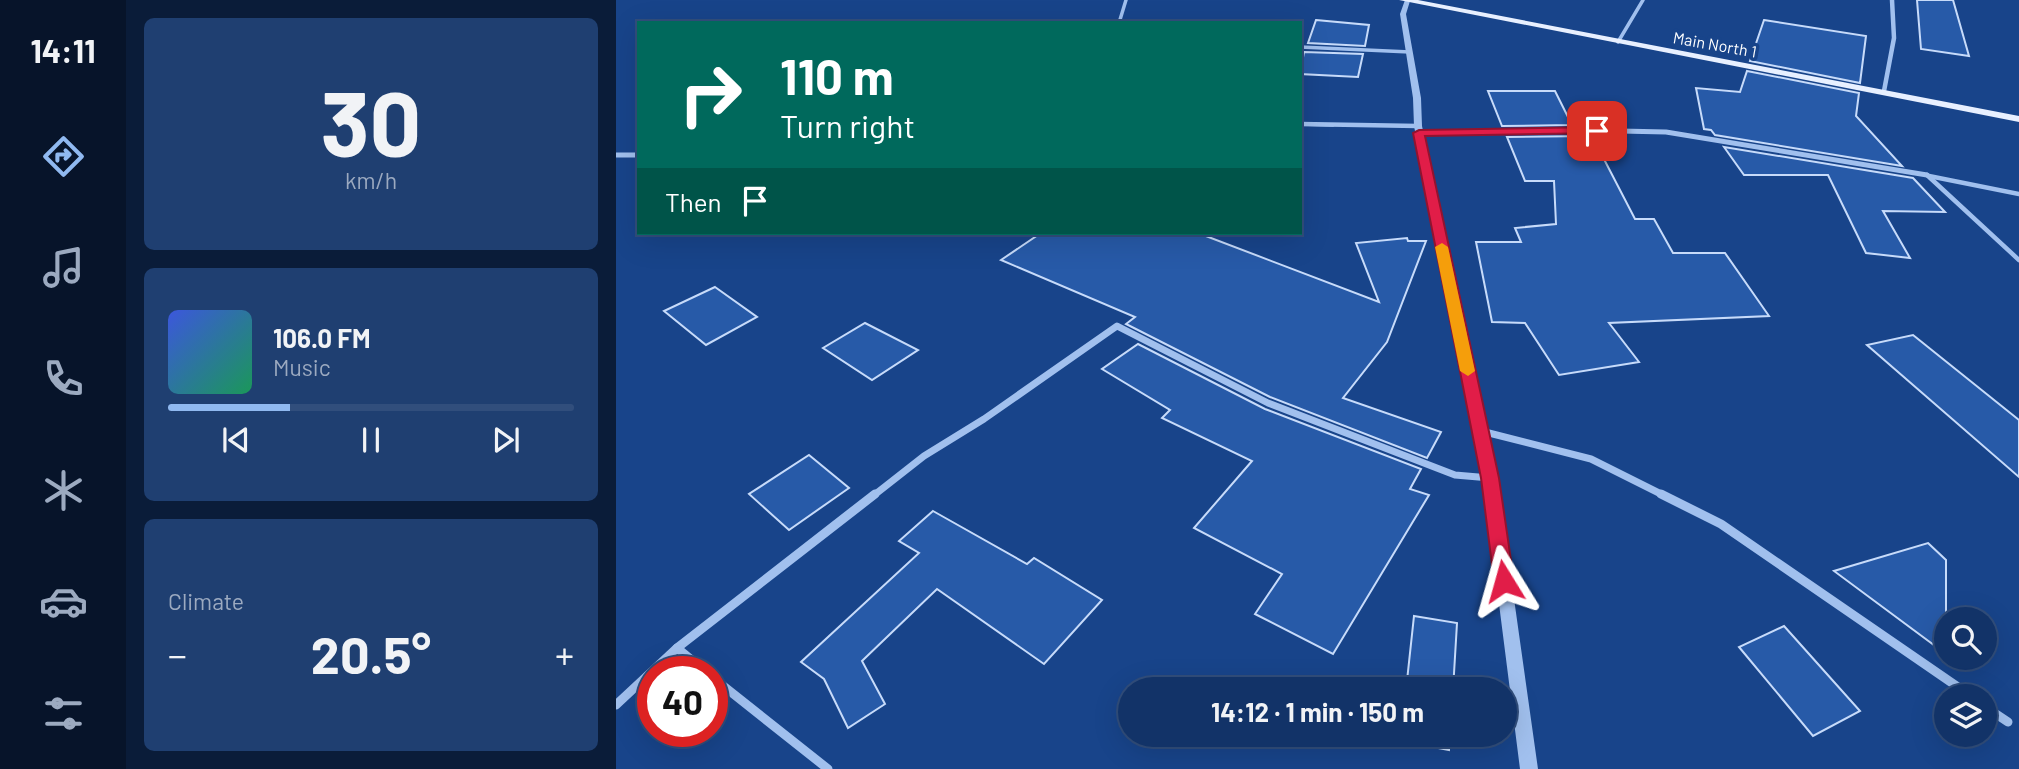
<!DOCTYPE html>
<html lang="en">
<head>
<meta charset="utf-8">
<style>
  body { margin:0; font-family:Barlow,sans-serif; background:#1f3f71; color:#f1f3f6; height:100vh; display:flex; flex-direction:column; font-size:26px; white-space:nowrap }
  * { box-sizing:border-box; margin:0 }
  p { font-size:23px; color:#9caac0 }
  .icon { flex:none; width:38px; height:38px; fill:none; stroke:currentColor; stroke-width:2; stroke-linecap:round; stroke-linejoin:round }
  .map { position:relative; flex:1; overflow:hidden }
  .details { display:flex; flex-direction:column; gap:18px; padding:18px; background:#0a1c39; width:490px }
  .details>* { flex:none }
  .top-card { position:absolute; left:21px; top:21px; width:665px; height:214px; border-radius:0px; box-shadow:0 7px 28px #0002,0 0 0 2px #314e7c; background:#00695c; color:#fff; overflow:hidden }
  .fabs { position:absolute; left:1318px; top:607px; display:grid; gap:14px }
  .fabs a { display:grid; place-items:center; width:63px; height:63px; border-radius:50%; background:#123368; box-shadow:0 7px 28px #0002,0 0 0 2px #314e7c; font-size:35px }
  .speed { position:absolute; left:21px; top:656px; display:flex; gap:14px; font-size:35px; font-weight:700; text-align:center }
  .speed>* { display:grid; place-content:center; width:91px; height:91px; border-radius:50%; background:#123368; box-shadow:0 7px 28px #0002,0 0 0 2px #314e7c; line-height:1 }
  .speed .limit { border:10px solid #d22; background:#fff; color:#111 }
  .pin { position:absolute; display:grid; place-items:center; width:60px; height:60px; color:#fff; margin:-30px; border-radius:14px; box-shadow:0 4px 10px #0006 }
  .me { position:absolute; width:77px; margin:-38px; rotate:352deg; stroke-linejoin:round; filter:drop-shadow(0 0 5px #0008) }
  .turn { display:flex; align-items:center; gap:24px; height:147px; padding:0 28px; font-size:32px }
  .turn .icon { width:91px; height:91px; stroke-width:2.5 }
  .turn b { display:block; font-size:49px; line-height:60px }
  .then { display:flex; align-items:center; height:66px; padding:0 28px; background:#0003; gap:14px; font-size:26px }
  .big { font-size:52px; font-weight:700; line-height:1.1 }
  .details .widget { flex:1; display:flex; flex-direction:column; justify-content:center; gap:10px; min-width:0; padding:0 24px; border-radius:10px; background:#1f3f71 }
  .details .dial { align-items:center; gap:0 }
  .dial b { font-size:91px; line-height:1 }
  .song { display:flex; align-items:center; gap:21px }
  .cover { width:84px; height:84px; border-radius:10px; background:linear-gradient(135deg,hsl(230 70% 55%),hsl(150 70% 35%)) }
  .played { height:7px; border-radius:4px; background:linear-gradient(90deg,#90b9f0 30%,#314e7c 30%) }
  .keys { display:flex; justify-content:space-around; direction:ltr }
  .heat { display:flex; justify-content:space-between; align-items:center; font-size:38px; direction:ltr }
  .trip { position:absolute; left:502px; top:677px; width:399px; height:70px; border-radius:35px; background:#123368; box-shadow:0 7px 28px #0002,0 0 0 2px #314e7c; font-weight:700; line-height:70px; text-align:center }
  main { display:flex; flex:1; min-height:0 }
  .menu { display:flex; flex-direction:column; width:126px; justify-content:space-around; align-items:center; background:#07142a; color:#9caac0 }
  .menu .icon { width:49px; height:49px }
  .menu .active { color:#90b9f0 }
  .menu b { font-size:32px; color:#f1f3f6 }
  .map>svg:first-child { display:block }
</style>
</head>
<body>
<main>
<nav class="menu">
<b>14:11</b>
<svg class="icon active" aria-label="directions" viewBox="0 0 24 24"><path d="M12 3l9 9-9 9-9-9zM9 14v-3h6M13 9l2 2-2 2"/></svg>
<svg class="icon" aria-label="music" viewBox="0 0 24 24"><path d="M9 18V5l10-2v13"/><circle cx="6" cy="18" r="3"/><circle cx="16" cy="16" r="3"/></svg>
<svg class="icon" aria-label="phone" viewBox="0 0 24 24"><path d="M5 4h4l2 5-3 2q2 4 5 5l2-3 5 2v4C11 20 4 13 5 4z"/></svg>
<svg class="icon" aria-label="climate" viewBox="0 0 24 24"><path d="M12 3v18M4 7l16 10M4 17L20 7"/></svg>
<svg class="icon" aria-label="car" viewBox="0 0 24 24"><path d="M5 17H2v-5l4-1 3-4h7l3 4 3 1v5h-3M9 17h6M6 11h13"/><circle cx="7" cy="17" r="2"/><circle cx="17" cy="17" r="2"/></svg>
<svg class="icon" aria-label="filters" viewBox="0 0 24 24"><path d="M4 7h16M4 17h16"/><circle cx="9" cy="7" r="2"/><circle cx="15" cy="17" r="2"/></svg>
</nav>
<section class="details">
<div class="widget dial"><b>30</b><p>km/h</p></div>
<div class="widget">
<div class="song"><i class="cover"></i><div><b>106.0 FM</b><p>Music</p></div></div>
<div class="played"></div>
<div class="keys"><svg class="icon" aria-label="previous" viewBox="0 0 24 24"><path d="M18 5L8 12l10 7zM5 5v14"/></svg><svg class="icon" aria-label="pause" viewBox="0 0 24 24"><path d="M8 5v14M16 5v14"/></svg><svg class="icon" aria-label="next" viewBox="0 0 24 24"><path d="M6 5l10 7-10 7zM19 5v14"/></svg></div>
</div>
<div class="widget"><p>Climate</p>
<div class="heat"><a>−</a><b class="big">20.5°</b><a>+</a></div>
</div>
</section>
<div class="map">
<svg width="1403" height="769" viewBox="0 0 1403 769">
  <rect width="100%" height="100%" fill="#18448a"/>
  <!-- building -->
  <g fill="#275aa8" stroke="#c7dbfa" stroke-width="2">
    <polygon points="1301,0 1337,0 1353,56 1305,49"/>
    <polygon points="700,20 753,25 749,46 692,43"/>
    <polygon points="1148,20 1250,36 1244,83 1134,61"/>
    <polygon points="688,52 747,54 742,77 684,74"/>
    <polygon points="1131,71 1243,93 1240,116 1286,166 1099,135 1095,130 1088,129 1080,88 1124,92"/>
    <polygon points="872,91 939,91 956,125 886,126"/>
    <polygon points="976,136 1019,219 1038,219 1057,253 1109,253 1153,316 993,323 1023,362 943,375 909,323 876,322 860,242 905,242 899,228 940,224 938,181 909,181 891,137"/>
    <polygon points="1108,147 1297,178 1329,212 1267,211 1294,258 1250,253 1212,175 1128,175"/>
    <polygon points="425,233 582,233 763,302 740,243 791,238 792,241 810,241 771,342 727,398 825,432 811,458 654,397 510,324 519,317 385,260"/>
    <polygon points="99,287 141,317 90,345 48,311"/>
    <polygon points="249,323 302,350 256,380 207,348"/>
    <polygon points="1297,335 1403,420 1403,477 1251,345"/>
    <polygon points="522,344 649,409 805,469 794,489 813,495 717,654 639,614 666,574 578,528 636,461 546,418 554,410 486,369"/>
    <polygon points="193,455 233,488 173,530 133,494"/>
    <polygon points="317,511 411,564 418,558 486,600 428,664 321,589 246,661 269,704 232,728 208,679 185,662 303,553 283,541"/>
    <polygon points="1312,543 1330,560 1330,654 1218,571"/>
    <polygon points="798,616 841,623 837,690 790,690"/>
    <polygon points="1168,626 1244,711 1197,736 1123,647"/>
    <polygon points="786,735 834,735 833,750 785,741"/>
  </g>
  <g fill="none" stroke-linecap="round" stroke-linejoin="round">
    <!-- service-far1 -->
    <g stroke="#a1c0ee" stroke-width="3.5">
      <polyline points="503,23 510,0"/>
      <polyline points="1002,42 1027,0"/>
      <polyline points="684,47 794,52"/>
      <polyline points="684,124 717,125"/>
    </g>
    <!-- service -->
    <g stroke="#a1c0ee" stroke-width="4.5">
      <polyline points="684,124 802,126"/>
      <polyline points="1311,175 1403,260"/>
      <polyline points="1313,176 1403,194"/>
    </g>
    <!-- minor-far3 -->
    <polyline stroke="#a1c0ee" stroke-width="4.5" points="1268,91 1278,38 1276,0"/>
    <!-- minor-far2 -->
    <g stroke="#a1c0ee" stroke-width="5">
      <polyline points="803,133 958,130 1050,132 1311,175"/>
      <polyline points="0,155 23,155"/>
    </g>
    <!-- minor-far1 -->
    <g stroke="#a1c0ee" stroke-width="7">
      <polyline points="865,431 975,459 1049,496"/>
      <polyline points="257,496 308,456 368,419 501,326 652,403 839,475 874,478"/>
    </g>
    <!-- minor -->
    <g stroke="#a1c0ee" stroke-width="9">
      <polyline points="1045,494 1105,524 1355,696"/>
      <polyline points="61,648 90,672"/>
      <polyline points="96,677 212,769"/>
      <polyline points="0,705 61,648 259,494"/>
      <polyline points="1368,706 1392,722"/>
    </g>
    <!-- tertiary -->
    <polygon fill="#a1c0ee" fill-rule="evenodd" points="789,0 794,1 790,14 805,98 806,126 881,478 922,769 904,769 867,478 798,126 797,98 784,14"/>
    <!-- primary -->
    <polygon fill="#e8f0ff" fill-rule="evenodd" points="783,0 802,0 1403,116 1403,122"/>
  </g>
  <!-- route -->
  <polygon fill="#e11d48" stroke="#92132f" stroke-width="2" points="981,127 986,131 985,133 809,136 883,478 898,581 895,587 888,590 881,587 878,581 865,478 797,133 803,130"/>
  <!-- slow -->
  <polygon fill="#f59e0b" points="826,243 832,247 859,371 852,376 844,371 819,247"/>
  <g text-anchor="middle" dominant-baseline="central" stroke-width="7" stroke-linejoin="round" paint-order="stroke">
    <!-- far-street labels -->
    <g font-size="16" fill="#fff" stroke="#18448a">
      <text transform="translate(1099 44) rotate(10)">Main North 1</text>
    </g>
  </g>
</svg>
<div class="fabs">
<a><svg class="icon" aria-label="search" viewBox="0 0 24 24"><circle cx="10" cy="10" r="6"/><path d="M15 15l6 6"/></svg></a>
<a><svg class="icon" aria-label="layers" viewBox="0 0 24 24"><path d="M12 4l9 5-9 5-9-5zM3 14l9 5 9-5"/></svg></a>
</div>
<div class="speed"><div class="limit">40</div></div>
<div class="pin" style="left:981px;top:131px;background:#d93025"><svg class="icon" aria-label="arrive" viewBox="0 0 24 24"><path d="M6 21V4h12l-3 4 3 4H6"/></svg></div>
<svg class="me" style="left:888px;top:581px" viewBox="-20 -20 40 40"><path d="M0-17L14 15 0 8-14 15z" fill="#e11d48" stroke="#fff" stroke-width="4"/></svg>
<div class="trip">14:12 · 1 min · 150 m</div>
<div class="top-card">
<div class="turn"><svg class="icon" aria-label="right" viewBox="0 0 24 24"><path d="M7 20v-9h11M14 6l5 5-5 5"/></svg><div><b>110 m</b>Turn right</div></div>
<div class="then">Then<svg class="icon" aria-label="arrive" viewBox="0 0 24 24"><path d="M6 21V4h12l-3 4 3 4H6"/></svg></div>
</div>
</div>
</main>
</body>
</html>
